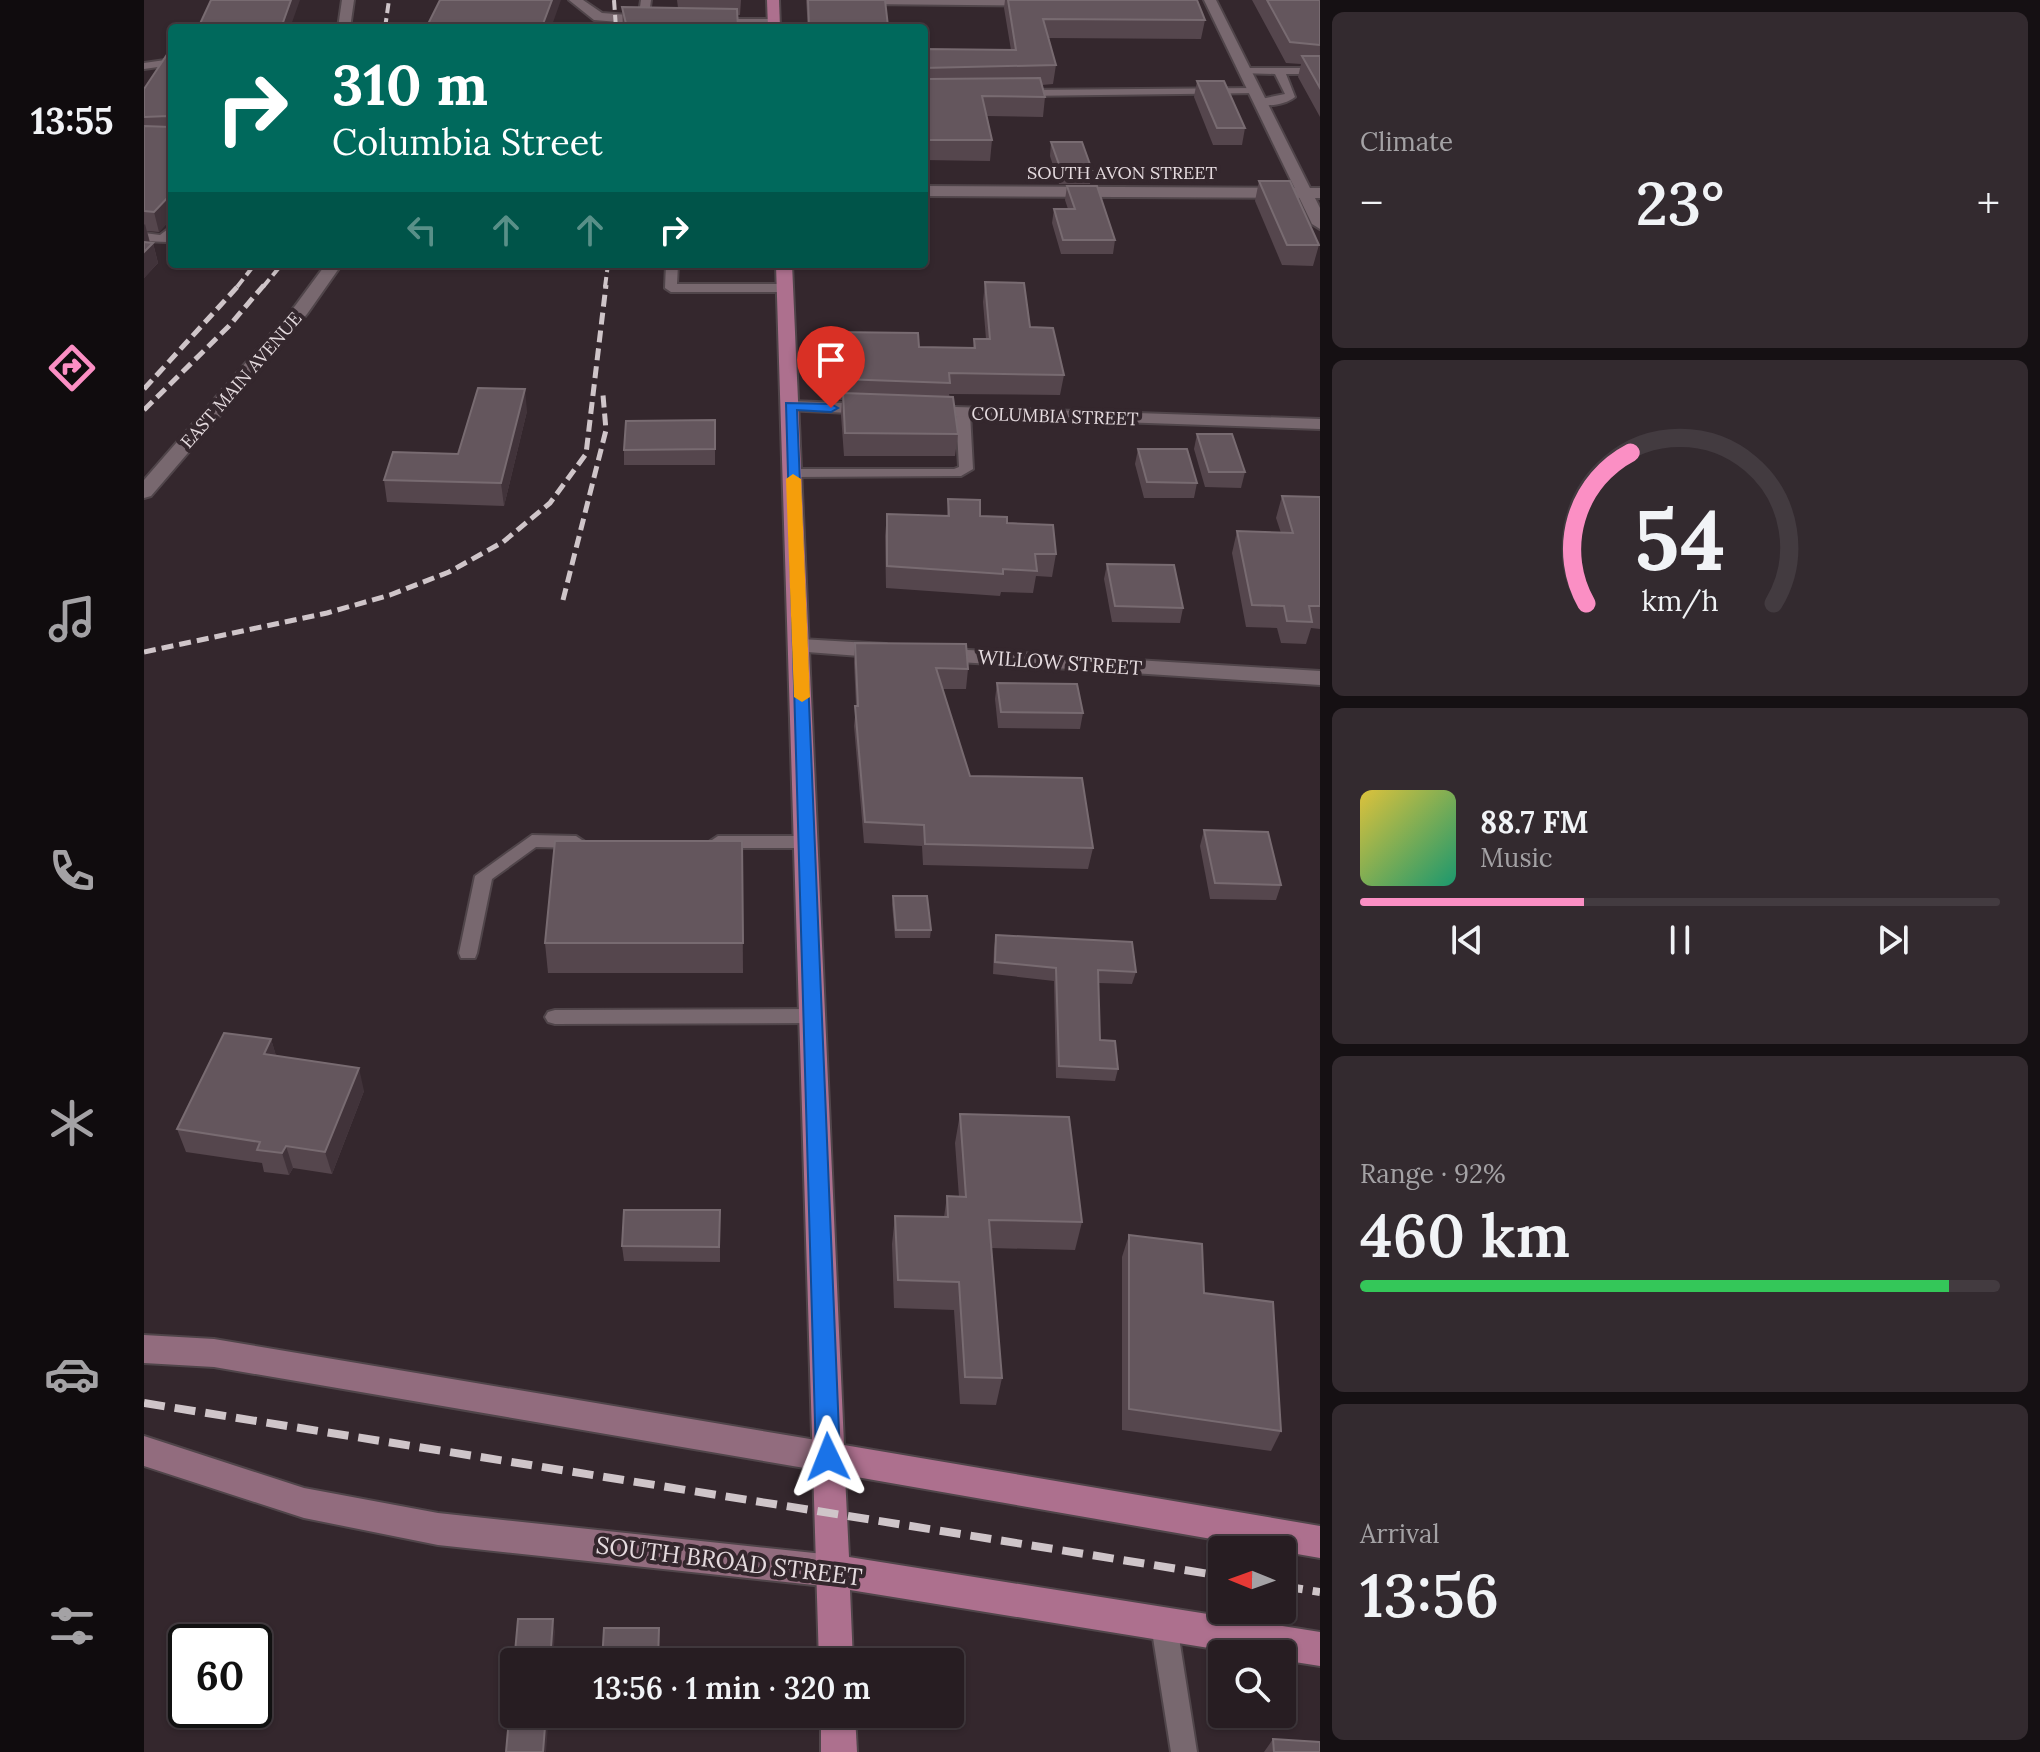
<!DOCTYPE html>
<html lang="en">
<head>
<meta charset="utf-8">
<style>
  body { margin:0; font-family:Lora,serif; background:#332a2f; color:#f1f3f6; height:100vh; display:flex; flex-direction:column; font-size:30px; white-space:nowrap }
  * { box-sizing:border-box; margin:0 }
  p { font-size:26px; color:#a4a2a5 }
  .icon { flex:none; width:44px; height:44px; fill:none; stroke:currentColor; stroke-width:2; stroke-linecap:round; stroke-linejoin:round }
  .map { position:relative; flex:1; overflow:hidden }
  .sheet { display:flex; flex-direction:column; gap:12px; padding:12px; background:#151013; width:720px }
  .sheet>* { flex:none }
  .hud { position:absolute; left:24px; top:24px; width:760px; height:244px; border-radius:8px; box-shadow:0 2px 6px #0004,0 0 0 2px #433b40; background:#00695c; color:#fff; overflow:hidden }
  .needle { width:52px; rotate:271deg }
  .buttons { position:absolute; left:1064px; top:1536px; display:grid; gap:16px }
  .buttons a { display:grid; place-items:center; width:88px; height:88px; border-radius:8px; background:#271d22; box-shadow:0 2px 6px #0004,0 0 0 2px #433b40; font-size:40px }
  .speed { position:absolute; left:24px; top:1624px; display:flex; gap:16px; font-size:40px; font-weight:700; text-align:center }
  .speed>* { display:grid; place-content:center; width:104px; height:104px; border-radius:50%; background:#271d22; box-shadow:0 2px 6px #0004,0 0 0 2px #433b40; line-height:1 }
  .speed .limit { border:4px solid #111; border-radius:12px; background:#fff; color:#111 }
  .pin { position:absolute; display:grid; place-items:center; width:68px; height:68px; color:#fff; margin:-82px -34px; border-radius:50% 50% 50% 0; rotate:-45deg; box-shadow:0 0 8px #0007 }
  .pin .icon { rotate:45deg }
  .me { position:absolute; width:88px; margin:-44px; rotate:358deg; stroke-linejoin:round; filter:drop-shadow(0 0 6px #0008) }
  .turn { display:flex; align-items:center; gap:28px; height:168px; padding:0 32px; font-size:36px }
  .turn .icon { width:104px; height:104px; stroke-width:2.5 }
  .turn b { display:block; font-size:56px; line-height:68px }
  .lanes { display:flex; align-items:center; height:76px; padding:0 32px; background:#0003; justify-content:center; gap:40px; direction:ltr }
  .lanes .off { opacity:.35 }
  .big { font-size:60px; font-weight:600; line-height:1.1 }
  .sheet .widget { flex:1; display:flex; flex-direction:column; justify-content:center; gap:12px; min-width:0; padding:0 28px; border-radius:12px; background:#332a2f }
  .sheet .dial { align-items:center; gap:0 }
  .dial svg { height:208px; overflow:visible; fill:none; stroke:#433b40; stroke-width:7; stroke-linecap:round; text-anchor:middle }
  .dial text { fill:#f1f3f6; stroke:none }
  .song { display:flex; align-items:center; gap:24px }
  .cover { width:96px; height:96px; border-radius:12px; background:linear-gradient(135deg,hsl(50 70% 55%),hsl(160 70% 35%)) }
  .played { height:8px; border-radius:4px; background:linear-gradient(90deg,#fb8fc4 35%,#433b40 35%) }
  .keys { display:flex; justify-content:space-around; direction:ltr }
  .heat { display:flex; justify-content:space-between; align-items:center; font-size:44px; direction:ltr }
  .charge { height:12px; border-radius:6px; background:linear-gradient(90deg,#34c759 92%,#433b40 0) }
  .trip { position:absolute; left:356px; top:1648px; width:464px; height:80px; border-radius:8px; background:#271d22; box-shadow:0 2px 6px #0004,0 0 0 2px #433b40; font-weight:600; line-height:80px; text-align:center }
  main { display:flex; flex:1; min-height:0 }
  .menu { display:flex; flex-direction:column; width:144px; justify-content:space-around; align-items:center; background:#100c0e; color:#a4a2a5 }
  .menu .icon { width:56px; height:56px }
  .menu .active { color:#fb8fc4 }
  .menu b { font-size:36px; color:#f1f3f6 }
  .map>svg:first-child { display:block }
</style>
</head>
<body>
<main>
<nav class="menu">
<b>13:55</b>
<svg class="icon active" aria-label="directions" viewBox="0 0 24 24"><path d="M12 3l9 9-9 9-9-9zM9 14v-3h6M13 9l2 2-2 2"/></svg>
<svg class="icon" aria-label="music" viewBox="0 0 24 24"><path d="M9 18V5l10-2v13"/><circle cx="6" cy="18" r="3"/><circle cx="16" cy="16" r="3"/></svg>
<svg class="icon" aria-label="phone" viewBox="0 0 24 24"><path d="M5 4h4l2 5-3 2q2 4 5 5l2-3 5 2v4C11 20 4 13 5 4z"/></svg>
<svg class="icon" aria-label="climate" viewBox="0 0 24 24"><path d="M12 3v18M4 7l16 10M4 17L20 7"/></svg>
<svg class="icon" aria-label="car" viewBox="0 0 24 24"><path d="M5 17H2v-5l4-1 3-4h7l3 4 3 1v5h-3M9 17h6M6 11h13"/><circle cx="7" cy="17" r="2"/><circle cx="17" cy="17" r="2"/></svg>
<svg class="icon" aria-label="filters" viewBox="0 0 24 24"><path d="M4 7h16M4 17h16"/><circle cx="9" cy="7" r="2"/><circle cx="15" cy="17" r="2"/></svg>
</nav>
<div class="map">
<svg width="1176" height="1752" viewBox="0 0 1176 1752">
  <rect width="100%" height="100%" fill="#34272d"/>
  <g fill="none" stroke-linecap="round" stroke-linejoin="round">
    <defs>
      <g id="service">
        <polygon points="497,0 507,0 504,21 499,24 494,21"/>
        <polygon points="714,0 933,0 915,6 718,4"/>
        <polygon points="28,59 28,65 0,69 0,63"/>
        <path d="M1101,68H1176V74H1142L1151,97C1141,105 1121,108 1111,102L1112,100L1141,94L1131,74L1097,73L1096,71Z"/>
        <polygon points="1111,88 1115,89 1115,93 879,96 874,93 879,90"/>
        <polygon points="28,226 28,237 23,242 0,241 0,233 16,235"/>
        <polygon points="522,264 534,264 533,284 640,284 646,288 640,292 527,292 521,288"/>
        <polygon points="819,409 826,413 829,469 817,476 649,477 642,473 649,469 810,469 815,467 812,413"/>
        <polygon points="388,835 432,836 441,842 432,848 392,847 348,879 333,953 331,958 317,958 315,953 331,876"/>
        <polygon points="574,836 663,836 672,842 663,848 574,848 565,842"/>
        <polygon points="669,1009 676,1011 679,1016 676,1021 669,1023 411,1024 404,1022 401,1017 404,1012 411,1010"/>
        <polygon points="1020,1612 1029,1616 1033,1625 1053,1752 1027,1752 1007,1625 1011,1616"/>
      </g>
      <g id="minor">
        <polygon points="198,0 210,0 206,28 194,28"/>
        <polygon points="425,0 439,0 458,13 511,17 517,21 511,25 450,20"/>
        <polygon points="630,19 635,20 635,26 563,27 557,23 563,19"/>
        <polygon points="780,186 1176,188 1176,198 780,196"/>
        <polygon points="646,401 728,404 737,409 728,414 640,410 637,406"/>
        <polygon points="781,406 1176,419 1176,429 775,415 772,411"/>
        <polygon points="657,639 742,644 753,651 742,658 650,651 646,646 650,641"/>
        <polygon points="791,648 1176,671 1176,685 784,660 780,655 784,650"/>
      </g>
      <g id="tertiary">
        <polygon points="1060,0 1072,0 1176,208 1176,229 1168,224"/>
        <polygon points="182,264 198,264 163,314 7,496 0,498 0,480 151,306"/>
      </g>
      <g id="secondary">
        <polygon points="0,1335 70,1339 684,1442 695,1446 700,1457 695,1468 684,1472 70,1367 0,1363"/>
        <polygon points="0,1436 160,1488 294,1513 689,1555 701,1559 706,1571 701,1583 689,1587 294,1545 160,1518 0,1466"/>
      </g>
      <g id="primary">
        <polygon points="623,0 635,0 636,28 624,28"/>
        <polygon points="632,264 648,264 700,1445 1176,1526 1176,1558 701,1475 705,1557 1176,1632 1176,1666 1138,1660 1138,1654 1102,1654 706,1590 709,1662 675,1662"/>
        <polygon points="677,1714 711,1714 713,1752 677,1752"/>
      </g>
    </defs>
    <!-- service casing -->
    <use href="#service" stroke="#50454a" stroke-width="4"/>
    <!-- minor casing -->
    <use href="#minor" stroke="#50454a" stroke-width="4"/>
    <!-- tertiary casing -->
    <use href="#tertiary" stroke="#50454a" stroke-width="4"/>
    <!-- secondary casing -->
    <use href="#secondary" stroke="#50454a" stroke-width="4"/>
    <!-- primary casing -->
    <use href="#primary" stroke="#50454a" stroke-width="4"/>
    <!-- service -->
    <use href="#service" fill="#78686f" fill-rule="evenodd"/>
    <!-- minor -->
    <use href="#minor" fill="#78686f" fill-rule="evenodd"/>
    <!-- tertiary -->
    <use href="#tertiary" fill="#78686f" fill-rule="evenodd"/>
    <!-- secondary -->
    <use href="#secondary" fill="#926c7e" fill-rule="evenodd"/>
    <!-- primary -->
    <use href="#primary" fill="#ad708e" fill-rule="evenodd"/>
    <!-- rail-far2 -->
    <g stroke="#cfc5c9" stroke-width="4" stroke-dasharray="10 5" stroke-linecap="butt">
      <polyline points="470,0 472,28"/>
      <polyline points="241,28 245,0"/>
      <polyline points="93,287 111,264"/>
      <polyline points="119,287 138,264"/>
      <polyline points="461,287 464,264"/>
    </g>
    <!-- rail-far1 -->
    <g stroke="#cfc5c9" stroke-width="5" stroke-dasharray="12 6" stroke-linecap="butt">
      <polyline points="0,389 95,285"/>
      <polyline points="0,410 85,326 120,285"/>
      <polyline points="419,600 462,430 459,395"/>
      <polyline points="0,652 183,613 246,595 305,572 359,542 406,503 442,454 462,285"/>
    </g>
    <!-- rail -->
    <g stroke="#cfc5c9" stroke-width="8" stroke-dasharray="21 10" stroke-linecap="butt">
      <polyline points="0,1403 1078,1576"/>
      <polyline points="1138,1586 1176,1592"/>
    </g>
  </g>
  <!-- wall -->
  <g fill="#55464d">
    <polygon points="533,0 597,0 596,15 594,15 594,28 479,28 478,7 534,8"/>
    <polygon points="662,0 741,0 744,26 757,28 664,28"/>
    <polygon points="861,0 1053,0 1061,20 1057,39 905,38 912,65 909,84 898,85 901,97 899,117 843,116 848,140 846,161 780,160 780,49 867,50 860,8"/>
    <polygon points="1108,0 1176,0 1176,117 1154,77 1157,64 1142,63"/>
    <polygon points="28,53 28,218 15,232 3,231 6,242 9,243 14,263 0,278 0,89"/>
    <polygon points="1053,81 1101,128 1098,145 1069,145 1050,97"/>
    <polygon points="907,142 948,170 946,184 915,184 906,156"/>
    <polygon points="1115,181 1175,245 1169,266 1138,265 1111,201"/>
    <polygon points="923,186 971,240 969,254 917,254 908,223 910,209 924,209 921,200"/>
    <polygon points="841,282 886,327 920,375 916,395 805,394 814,434 811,456 700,456 697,415 698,400 696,400 696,385 689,385 689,332 775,347 829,348 830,339 842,339 839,302"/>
    <polygon points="383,411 360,506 243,502 240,480 314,454"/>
    <polygon points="571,420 571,465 480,465 480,450"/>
    <polygon points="1053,434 1101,472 1097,488 1061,487 1050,449"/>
    <polygon points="994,449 1053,483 1050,498 1000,498 991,464"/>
    <polygon points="1138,496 1176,497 1176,629 1167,628 1162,644 1137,643 1133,628 1102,627 1088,553 1093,531 1137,533 1132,518"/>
    <polygon points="804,499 836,516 863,523 912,554 908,577 892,576 889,593 857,592 856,596 742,588 741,536 743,514 803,516"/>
    <polygon points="963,564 1039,608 1036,623 968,622 960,579"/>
    <polygon points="711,643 824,669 822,689 799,689 826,776 949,848 944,869 779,865 778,846 720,843 710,726 712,706 710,663"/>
    <polygon points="853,683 939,713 936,729 854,728 851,699"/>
    <polygon points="1060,830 1137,885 1132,900 1066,899 1056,846"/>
    <polygon points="598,841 599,973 404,973 401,943"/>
    <polygon points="749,896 787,930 786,938 751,938 748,904"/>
    <polygon points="852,935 992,972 988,984 954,983 956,1040 974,1069 971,1081 912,1078 910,981 849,974 850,948"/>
    <polygon points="127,1039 132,1056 220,1091 188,1174 149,1168 145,1175 120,1172 118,1163 42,1152 33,1129"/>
    <polygon points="816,1114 938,1222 931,1250 847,1248 858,1378 852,1405 816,1404 810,1310 750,1308 748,1244 751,1216 800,1217 803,1196 815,1197 811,1143"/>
    <polygon points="576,1210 576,1262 480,1261 478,1246"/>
    <polygon points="985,1235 1060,1293 1137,1431 1127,1451 978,1430 978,1257"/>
    <polygon points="1129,1739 1176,1752 1120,1752"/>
  </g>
  <!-- shaded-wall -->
  <g fill="#41333a">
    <polygon points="147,0 156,0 146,28 137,28"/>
    <polygon points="408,0 417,0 407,28 399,24"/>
    <polygon points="28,193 28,218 15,232 10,212"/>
    <polygon points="1,224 6,244 0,251 0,225"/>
    <polygon points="9,243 14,263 0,278 0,252"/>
    <polygon points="381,389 383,411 360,506 357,483"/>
    <polygon points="127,1039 134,1062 120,1054"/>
    <polygon points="215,1068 220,1091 188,1174 181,1152"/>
    <polygon points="142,1146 149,1168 145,1175 138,1153"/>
    <polygon points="409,1619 411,1632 409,1662 406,1662"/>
    <polygon points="402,1714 405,1714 402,1752 399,1752"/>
  </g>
  <!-- building -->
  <g fill="#64565d" stroke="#786b71" stroke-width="2">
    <polygon points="67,0 147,0 137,28 54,28"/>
    <polygon points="296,0 408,0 399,24 413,24 412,28 282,28"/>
    <polygon points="664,0 741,0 744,26 757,27 757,28 665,28"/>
    <polygon points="864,0 1053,0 1061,20 899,19 912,65 780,68 780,49 872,50"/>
    <polygon points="1123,0 1176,0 1176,45 1146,42"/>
    <polygon points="478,7 593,9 594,28 483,28"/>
    <polygon points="24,53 28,53 28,193 10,212 0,211 0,126 26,127 24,116 0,117 0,89"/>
    <polygon points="1158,56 1176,56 1176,88"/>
    <polygon points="780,71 782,79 896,78 901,97 838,96 848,140 780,140"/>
    <polygon points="1053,81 1080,81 1101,128 1073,128"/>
    <polygon points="907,142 938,142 948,170 917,170"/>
    <polygon points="1115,181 1146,181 1175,245 1143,245"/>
    <polygon points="923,186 953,186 971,240 919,240 910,209 931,209"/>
    <polygon points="0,242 9,243 0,252"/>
    <polygon points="841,282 880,283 886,327 909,328 920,375 805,373 806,383 698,379 697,365 690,365 689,332 774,333 775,347 831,348 830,339 846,339"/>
    <polygon points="334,388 381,389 357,483 240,480 249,452 314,454"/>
    <polygon points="699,393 809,397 814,434 701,433"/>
    <polygon points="571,420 571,449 480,450 482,421"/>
    <polygon points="1053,434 1088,434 1101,472 1065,472"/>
    <polygon points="994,449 1043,449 1053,483 1003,482"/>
    <polygon points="1138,496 1176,497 1176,606 1165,606 1168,622 1143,621 1140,606 1108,605 1093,531 1149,533"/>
    <polygon points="804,499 836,500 836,516 863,517 863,523 909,525 912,554 891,554 893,571 859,569 859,574 743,566 743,514 805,516"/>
    <polygon points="963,564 1030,565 1039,608 971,606"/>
    <polygon points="711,643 822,644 824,669 792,668 826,776 938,778 949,848 781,844 780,825 721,822 711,706 714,706"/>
    <polygon points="853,683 933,684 939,713 857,712"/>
    <polygon points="1060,830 1124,832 1137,885 1071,883"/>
    <polygon points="411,841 598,841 599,943 401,943"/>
    <polygon points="749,896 783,896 787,930 752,930"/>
    <polygon points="852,935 988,942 992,972 954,970 956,1040 971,1041 974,1069 915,1066 912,968 851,962"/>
    <polygon points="80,1033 127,1039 120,1054 215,1068 181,1152 142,1146 138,1153 113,1150 116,1142 33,1129"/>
    <polygon points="816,1114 925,1117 938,1222 845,1220 858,1378 821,1377 815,1282 754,1280 751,1216 804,1217 803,1196 822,1197"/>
    <polygon points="480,1210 576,1210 575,1247 478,1246"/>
    <polygon points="985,1235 1058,1244 1060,1293 1129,1302 1137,1431 985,1409"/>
    <polygon points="374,1619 409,1619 406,1662 370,1662 370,1714 402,1714 399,1752 362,1752"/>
    <polygon points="460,1628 515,1628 514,1662 458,1662"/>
    <polygon points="1129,1739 1176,1742 1176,1752 1130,1752"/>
  </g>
  <!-- route -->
  <polygon fill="#1a73e8" stroke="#114b97" stroke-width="2" points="642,403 687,404 694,408 687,412 653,410 696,1457 693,1465 684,1468 676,1465 672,1457"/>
  <!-- slow -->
  <polygon fill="#f59e0b" points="649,474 657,479 666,697 658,702 650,697 642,479"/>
  <g text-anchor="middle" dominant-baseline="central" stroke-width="8" stroke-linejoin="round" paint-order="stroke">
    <!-- far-street labels -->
    <g font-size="18" fill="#e5dbdf" stroke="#34272d">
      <text x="978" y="172">SOUTH AVON STREET</text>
      <text transform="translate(97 380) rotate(-49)">EAST MAIN AVENUE</text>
      <text transform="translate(911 416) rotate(2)">COLUMBIA STREET</text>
    </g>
    <!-- street labels -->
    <g font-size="20" fill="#e5dbdf" stroke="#34272d">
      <text transform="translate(916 662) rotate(4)">WILLOW STREET</text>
    </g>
    <!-- near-street labels -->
    <g font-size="24" fill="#e5dbdf" stroke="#34272d">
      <text transform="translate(585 1561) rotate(7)">SOUTH BROAD STREET</text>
    </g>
  </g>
</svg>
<div class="buttons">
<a><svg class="needle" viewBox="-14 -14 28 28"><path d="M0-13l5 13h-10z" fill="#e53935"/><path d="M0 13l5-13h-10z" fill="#a4a2a5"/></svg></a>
<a><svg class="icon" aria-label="search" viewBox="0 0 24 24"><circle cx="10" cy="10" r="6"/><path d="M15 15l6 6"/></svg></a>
</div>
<div class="speed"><div class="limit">60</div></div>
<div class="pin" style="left:687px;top:408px;background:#d93025"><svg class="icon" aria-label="arrive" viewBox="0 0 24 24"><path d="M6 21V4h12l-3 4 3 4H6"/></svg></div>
<svg class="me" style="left:684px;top:1457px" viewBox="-20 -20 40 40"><path d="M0-17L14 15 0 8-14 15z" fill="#1a73e8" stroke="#fff" stroke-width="4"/></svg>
<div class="trip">13:56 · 1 min · 320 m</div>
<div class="hud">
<div class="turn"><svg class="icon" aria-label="right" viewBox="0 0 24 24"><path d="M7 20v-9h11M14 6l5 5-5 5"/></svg><div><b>310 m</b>Columbia Street</div></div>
<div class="lanes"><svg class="icon off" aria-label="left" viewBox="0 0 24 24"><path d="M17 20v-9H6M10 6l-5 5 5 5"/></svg><svg class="icon off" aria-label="ahead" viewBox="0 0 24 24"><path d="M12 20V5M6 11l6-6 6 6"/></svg><svg class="icon off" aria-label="ahead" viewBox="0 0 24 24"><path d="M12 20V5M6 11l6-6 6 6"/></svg><svg class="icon" aria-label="right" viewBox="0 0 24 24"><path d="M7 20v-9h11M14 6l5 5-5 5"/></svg></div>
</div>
</div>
<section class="sheet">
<div class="widget"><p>Climate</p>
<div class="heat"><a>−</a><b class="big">23°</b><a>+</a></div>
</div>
<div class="widget dial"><svg viewBox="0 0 100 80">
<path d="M14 69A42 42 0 1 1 86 69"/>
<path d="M14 69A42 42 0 0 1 31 11" stroke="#fb8fc4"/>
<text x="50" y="56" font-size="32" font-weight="700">54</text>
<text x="50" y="72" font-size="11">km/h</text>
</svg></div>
<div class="widget">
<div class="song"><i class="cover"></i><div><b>88.7 FM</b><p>Music</p></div></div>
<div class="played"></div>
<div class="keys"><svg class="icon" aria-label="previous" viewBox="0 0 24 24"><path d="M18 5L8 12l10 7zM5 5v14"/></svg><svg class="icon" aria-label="pause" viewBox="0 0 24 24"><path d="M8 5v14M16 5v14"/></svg><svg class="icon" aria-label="next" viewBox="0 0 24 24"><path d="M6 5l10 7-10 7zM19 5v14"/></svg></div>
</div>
<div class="widget"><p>Range · 92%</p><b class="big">460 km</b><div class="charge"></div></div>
<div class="widget"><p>Arrival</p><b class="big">13:56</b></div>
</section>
</main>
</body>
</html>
